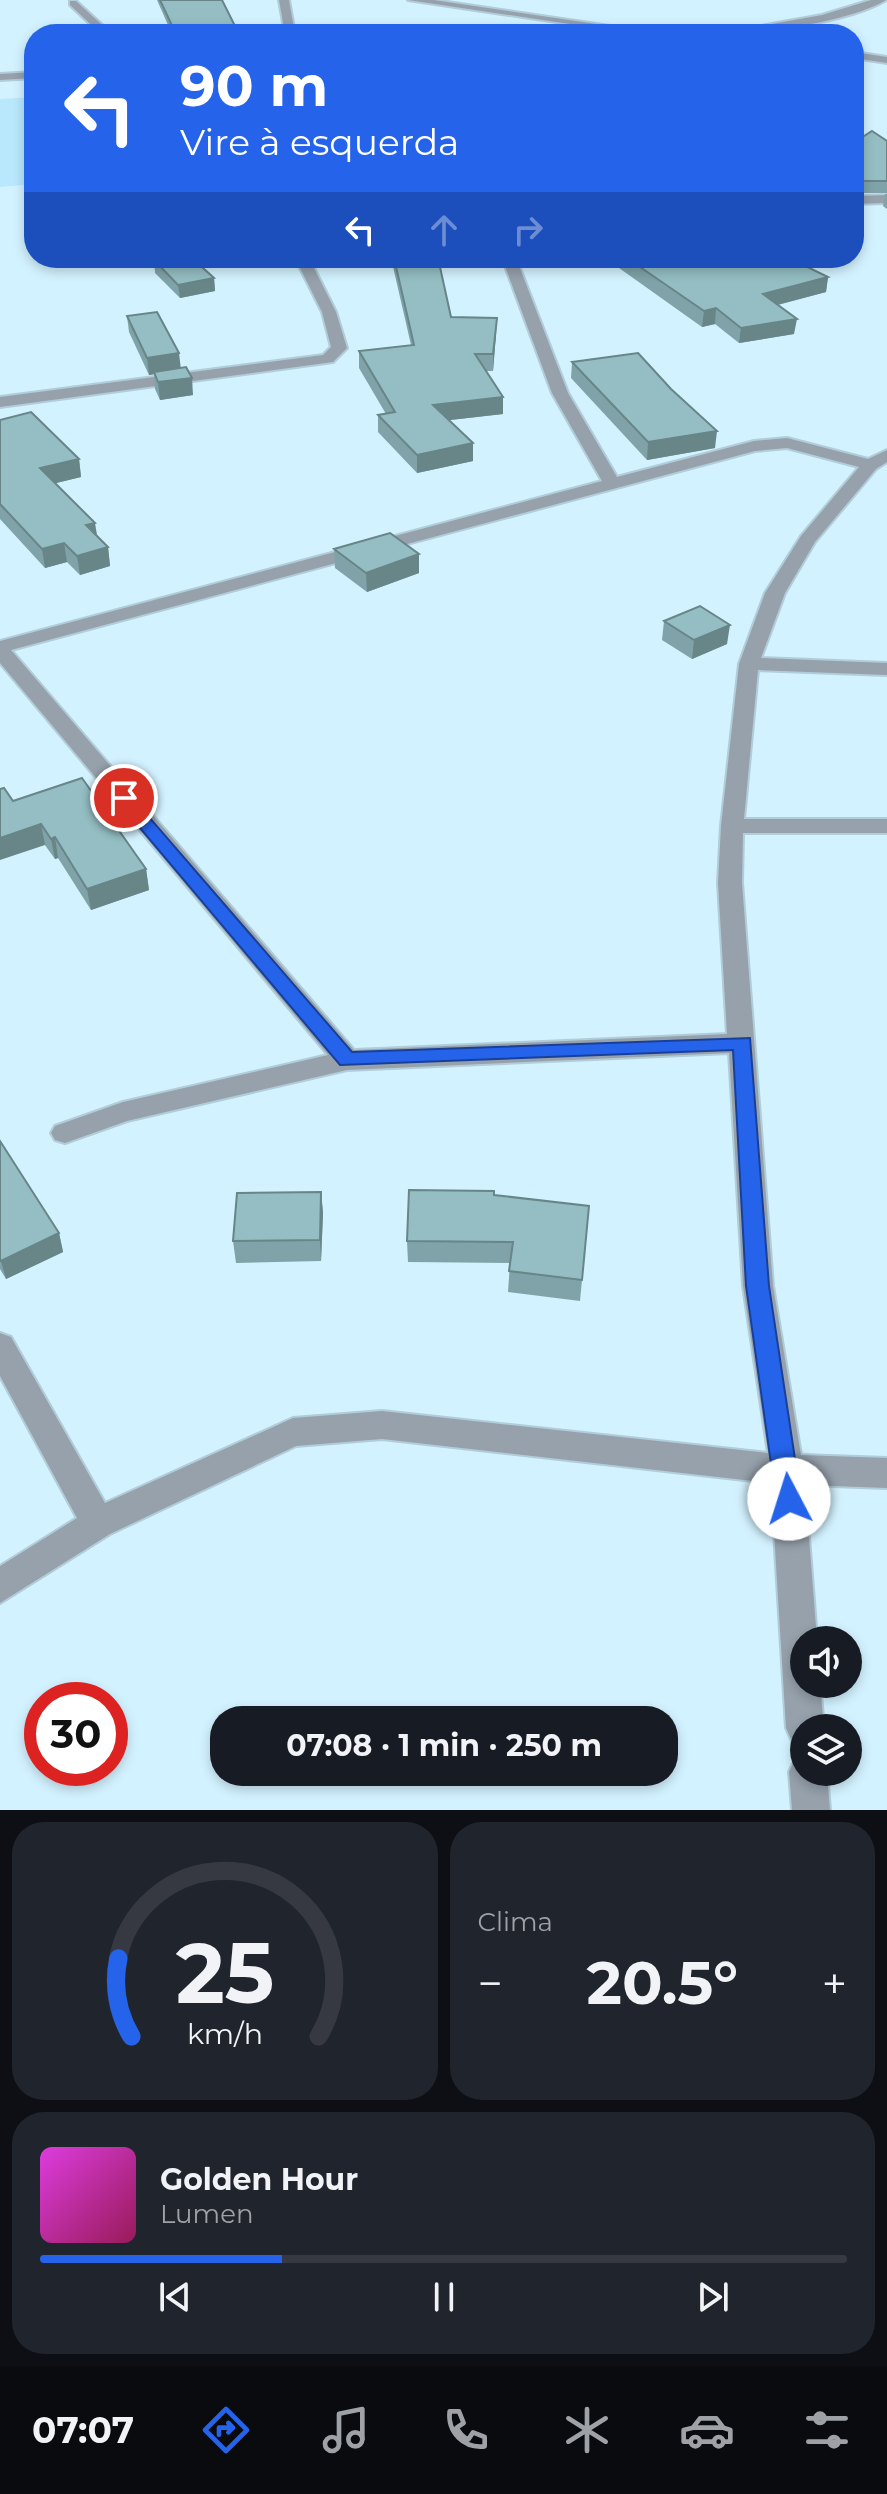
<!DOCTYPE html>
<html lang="pt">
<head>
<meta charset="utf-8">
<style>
  body { margin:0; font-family:Montserrat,sans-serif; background:#20242c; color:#f1f3f6; height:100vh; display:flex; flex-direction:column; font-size:30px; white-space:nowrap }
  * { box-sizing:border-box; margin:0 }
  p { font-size:26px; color:#9ea1a6 }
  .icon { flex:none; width:44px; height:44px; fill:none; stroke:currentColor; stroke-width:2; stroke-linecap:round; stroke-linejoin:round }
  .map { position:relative; height:1810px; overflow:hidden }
  .side { display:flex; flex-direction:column; gap:12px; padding:12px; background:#0d0f14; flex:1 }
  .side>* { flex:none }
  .guide { position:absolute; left:24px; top:24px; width:840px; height:244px; border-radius:32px; box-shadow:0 4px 12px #0003; background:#2563eb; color:#fff; overflow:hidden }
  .controls { position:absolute; left:790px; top:1626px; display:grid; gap:16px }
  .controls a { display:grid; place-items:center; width:72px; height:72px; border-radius:50%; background:#171b24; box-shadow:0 4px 12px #0003; font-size:40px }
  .speed { position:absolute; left:24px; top:1682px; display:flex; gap:16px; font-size:40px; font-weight:700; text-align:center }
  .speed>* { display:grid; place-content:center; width:104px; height:104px; border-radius:50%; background:#171b24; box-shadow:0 4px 12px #0003; line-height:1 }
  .speed .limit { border:12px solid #d22; background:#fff; color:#111 }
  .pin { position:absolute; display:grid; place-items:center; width:68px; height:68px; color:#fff; margin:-34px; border:4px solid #fff; border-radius:50%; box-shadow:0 2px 8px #0007 }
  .me { position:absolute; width:88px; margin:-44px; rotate:355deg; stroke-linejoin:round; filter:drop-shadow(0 0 6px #0008) }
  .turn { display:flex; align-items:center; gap:28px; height:168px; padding:0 24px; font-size:36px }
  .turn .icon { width:104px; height:104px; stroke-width:2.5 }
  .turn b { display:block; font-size:56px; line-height:68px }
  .lanes { display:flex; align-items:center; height:76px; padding:0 24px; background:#0003; justify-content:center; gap:40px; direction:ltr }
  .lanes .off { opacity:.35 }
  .big { font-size:60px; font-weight:700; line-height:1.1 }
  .side .tile { flex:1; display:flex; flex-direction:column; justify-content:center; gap:12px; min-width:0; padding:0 28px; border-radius:32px; background:#20242c }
  .side .dial { align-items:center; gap:0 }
  .dial svg { height:208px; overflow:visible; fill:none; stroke:#363941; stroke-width:7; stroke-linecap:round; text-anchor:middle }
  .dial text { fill:#f1f3f6; stroke:none }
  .song { display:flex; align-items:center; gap:24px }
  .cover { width:96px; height:96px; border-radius:12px; background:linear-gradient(135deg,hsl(300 70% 55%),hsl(330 70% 35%)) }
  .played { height:8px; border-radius:4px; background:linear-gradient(90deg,#2563eb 30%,#363941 30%) }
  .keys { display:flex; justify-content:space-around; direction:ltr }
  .heat { display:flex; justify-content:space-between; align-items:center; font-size:44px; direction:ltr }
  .side .tiles { flex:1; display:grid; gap:12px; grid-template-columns:1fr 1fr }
  .tile:last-child { grid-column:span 2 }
  .trip { position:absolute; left:210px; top:1706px; width:468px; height:80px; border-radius:32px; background:#171b24; box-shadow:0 4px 12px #0003; font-weight:700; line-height:80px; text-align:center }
  .tab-bar { display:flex; height:128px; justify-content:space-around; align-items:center; background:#090b0e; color:#9ea1a6 }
  .tab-bar .icon { width:56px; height:56px }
  .tab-bar .on { color:#2563eb }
  .tab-bar b { font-size:36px; color:#f1f3f6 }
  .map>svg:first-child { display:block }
</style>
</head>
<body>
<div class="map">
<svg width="887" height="1810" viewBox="0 0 887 1810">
  <rect width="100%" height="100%" fill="#d3f2ff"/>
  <!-- built -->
  <polygon fill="#b9e7fc" points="34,97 34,184 0,187 0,99"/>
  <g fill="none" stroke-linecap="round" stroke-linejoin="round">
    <defs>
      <g id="street">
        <polygon points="279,0 289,0 295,34 285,34"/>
        <polygon points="408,0 434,0 664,34 637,34"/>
        <path d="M871,0H886C850,22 760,34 717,34L822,15Z"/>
        <polygon points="70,1 76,1 112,34 101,34 70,5"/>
        <polygon points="854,52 887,57 887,63 854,58"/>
        <polygon points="34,72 34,78 0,80 0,74"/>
        <polygon points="887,195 887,203 854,204 854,196"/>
        <polygon points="295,258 309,258 336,312 347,348 333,362 0,407 0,397 323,355 331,347 322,312"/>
        <path d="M502,258H516L568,393L617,477L754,441L787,438L868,459L887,450V462L876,469L815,542L785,593L761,658L887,663V675L758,670L744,819H887V833H743L742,883L773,1286L801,1455L887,1458V1488L805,1485L817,1640H804V1684H820L824,1728H804V1746L792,1741L786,1728L771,1483L382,1439L296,1446L110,1534L0,1603V1566L77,1518L0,1376V1333L11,1337L105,1503L293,1418L382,1411L768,1453L743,1286L729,1053L347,1070L127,1121L65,1143L55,1140L51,1133L55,1126L123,1102L328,1055L0,663V641L602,481L552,393ZM787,448L859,467L801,536L765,593L739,664L721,826L718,883L727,1034L354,1050L11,650L755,451Z"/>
        <polygon points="804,1755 804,1772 827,1772 830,1810 792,1810 789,1772 795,1759"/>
      </g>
    </defs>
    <!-- street casing -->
    <use href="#street" stroke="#b1cdd9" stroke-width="4"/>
    <!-- street -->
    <use href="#street" fill="#96a1ac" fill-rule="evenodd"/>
  </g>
  <!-- wall -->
  <g fill="#7fa3a8">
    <polygon points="157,0 222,0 239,34 172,34"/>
    <polygon points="854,136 887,141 887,193 862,193 854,182"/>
    <polygon points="885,194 887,194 887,209 883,206"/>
    <polygon points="391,258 472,258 439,262 451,317 496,334 493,371 486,371 503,397 503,414 449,420 473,461 417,473 378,432 378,415 386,414 359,368 359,351 411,345"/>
    <polygon points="605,258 789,258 828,277 826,292 778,305 794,334 739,343 715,324 702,327"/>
    <polygon points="154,260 214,278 215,291 180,298 155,273"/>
    <polygon points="127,316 180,368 193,395 160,400 155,389 154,374 149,375 129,332"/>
    <polygon points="572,362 715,448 647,460 571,378"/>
    <polygon points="0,420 79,459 81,477 56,483 97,536 108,547 110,566 80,575 67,562 45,568 0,519"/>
    <polygon points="334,549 419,554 419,573 367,592 335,568"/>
    <polygon points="664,621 727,644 692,659 662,640"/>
    <polygon points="13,801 146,869 149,890 91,910 58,858 55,859"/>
    <polygon points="0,1141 59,1233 63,1252 6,1279 0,1269"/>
    <polygon points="321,1192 323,1213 321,1261 236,1263 233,1241"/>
    <polygon points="494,1195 589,1206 580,1301 508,1292 510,1263 408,1262 407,1241"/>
  </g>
  <!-- shaded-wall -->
  <g fill="#688588">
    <polygon points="436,258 472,258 436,262"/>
    <polygon points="828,277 826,292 761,309 763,294"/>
    <polygon points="214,278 215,291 180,298 178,285"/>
    <polygon points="716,308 715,324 702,327 704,311"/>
    <polygon points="497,318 496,334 493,371 493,354"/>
    <polygon points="797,319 794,334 739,343 741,328"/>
    <polygon points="179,353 181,370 149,375 147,358"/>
    <polygon points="192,378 193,395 160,400 158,382"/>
    <polygon points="503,397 503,414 433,422 433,405"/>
    <polygon points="717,431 715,448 647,460 648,442"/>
    <polygon points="473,443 473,461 417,473 417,455"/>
    <polygon points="79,459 81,477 44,486 40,468"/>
    <polygon points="95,523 98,541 86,525"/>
    <polygon points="64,543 67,562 45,568 42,549"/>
    <polygon points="108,547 110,566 80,575 77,556"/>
    <polygon points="419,554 419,573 367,592 366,573"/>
    <polygon points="730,625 727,644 692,659 694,640"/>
    <polygon points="41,824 45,845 0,860 0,838"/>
    <polygon points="55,837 58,858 55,859 51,839"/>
    <polygon points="146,869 149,890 91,910 87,889"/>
    <polygon points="321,1192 323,1213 321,1261 320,1240"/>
    <polygon points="59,1233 63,1252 6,1279 1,1261"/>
  </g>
  <!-- building -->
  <g fill="#94bec3" stroke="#688588" stroke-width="2">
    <polygon points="160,0 222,0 239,34 176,34"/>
    <polygon points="872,131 887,141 887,181 864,181 854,168 854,136 864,136"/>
    <polygon points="168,258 192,258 214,278 178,285 154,260"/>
    <polygon points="394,258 438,258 451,317 497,318 493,354 475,354 503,397 433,405 473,443 417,455 378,415 395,412 359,351 414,345"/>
    <polygon points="627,258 789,258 828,277 763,294 797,319 741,328 716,308 704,311"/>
    <polygon points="157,312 179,353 147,358 127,316"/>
    <polygon points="638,353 671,389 717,431 648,442 572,362"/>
    <polygon points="186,367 192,378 158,382 154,372"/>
    <polygon points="31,412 79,459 40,468 95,523 86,525 108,547 77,556 64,543 42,549 0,504 0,420"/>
    <polygon points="390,533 419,554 366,573 334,549"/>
    <polygon points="700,606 730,625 694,640 664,621"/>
    <polygon points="82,778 146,869 87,889 55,837 51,839 41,824 0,838 0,789 4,788 13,801"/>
    <polygon points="0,1141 59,1233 1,1261 0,1259"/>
    <polygon points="409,1190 494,1191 494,1195 589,1206 582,1280 509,1271 513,1242 407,1241"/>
    <polygon points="321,1192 320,1240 233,1241 237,1193"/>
  </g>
  <!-- route -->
  <polygon fill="#2563eb" stroke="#184099" stroke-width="2" points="124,793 130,795 352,1052 750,1038 769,1286 801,1499 798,1507 789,1510 780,1507 776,1499 746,1286 733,1050 340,1065 118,802 118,795"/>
</svg>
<div class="controls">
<a><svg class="icon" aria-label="sound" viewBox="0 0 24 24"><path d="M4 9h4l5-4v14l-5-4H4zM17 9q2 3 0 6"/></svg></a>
<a><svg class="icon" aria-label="layers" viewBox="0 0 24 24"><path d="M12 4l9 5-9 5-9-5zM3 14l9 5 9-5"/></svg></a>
</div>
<div class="speed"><div class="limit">30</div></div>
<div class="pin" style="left:124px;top:798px;background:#d93025"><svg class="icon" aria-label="arrive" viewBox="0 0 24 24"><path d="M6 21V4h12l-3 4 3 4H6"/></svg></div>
<svg class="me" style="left:789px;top:1499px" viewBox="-20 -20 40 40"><circle r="19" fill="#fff"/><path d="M0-13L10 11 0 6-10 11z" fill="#2563eb"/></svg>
<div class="trip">07:08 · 1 min · 250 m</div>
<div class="guide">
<div class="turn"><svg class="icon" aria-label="left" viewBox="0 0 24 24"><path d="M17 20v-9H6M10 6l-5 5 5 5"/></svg><div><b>90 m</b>Vire à esquerda</div></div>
<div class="lanes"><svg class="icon" aria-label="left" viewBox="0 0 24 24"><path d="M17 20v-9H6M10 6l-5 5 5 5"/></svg><svg class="icon off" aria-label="ahead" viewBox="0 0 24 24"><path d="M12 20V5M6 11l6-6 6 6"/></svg><svg class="icon off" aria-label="right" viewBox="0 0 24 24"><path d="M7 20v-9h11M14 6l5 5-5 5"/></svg></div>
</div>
</div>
<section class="side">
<div class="tiles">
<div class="tile dial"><svg viewBox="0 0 100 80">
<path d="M14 69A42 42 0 1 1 86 69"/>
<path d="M14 69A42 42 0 0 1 9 39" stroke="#2563eb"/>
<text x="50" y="56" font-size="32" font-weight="700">25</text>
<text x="50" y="72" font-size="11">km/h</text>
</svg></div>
<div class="tile"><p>Clima</p>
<div class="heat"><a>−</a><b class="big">20.5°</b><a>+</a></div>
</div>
<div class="tile">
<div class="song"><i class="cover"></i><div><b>Golden Hour</b><p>Lumen</p></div></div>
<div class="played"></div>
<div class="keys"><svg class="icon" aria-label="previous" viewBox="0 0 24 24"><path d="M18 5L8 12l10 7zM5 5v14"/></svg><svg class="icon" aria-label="pause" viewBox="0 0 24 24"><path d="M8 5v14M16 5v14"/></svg><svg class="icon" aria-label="next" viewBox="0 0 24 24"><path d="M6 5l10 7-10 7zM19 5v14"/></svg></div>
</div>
</div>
</section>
<nav class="tab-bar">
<b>07:07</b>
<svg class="icon on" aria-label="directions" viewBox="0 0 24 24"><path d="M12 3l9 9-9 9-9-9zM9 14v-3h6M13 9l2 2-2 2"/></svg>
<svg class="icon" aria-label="music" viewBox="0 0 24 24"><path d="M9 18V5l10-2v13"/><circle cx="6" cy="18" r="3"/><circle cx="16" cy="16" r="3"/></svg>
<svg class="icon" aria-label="phone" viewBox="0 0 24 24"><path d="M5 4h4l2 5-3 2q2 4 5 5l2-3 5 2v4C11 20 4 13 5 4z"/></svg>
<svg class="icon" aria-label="climate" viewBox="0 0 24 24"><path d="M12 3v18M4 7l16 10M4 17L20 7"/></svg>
<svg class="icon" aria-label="car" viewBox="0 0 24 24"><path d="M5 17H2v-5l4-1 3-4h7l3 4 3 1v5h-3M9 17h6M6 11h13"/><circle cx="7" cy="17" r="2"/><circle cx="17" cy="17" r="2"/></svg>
<svg class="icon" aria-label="filters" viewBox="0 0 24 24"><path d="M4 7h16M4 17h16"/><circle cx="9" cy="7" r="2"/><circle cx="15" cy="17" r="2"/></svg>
</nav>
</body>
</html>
